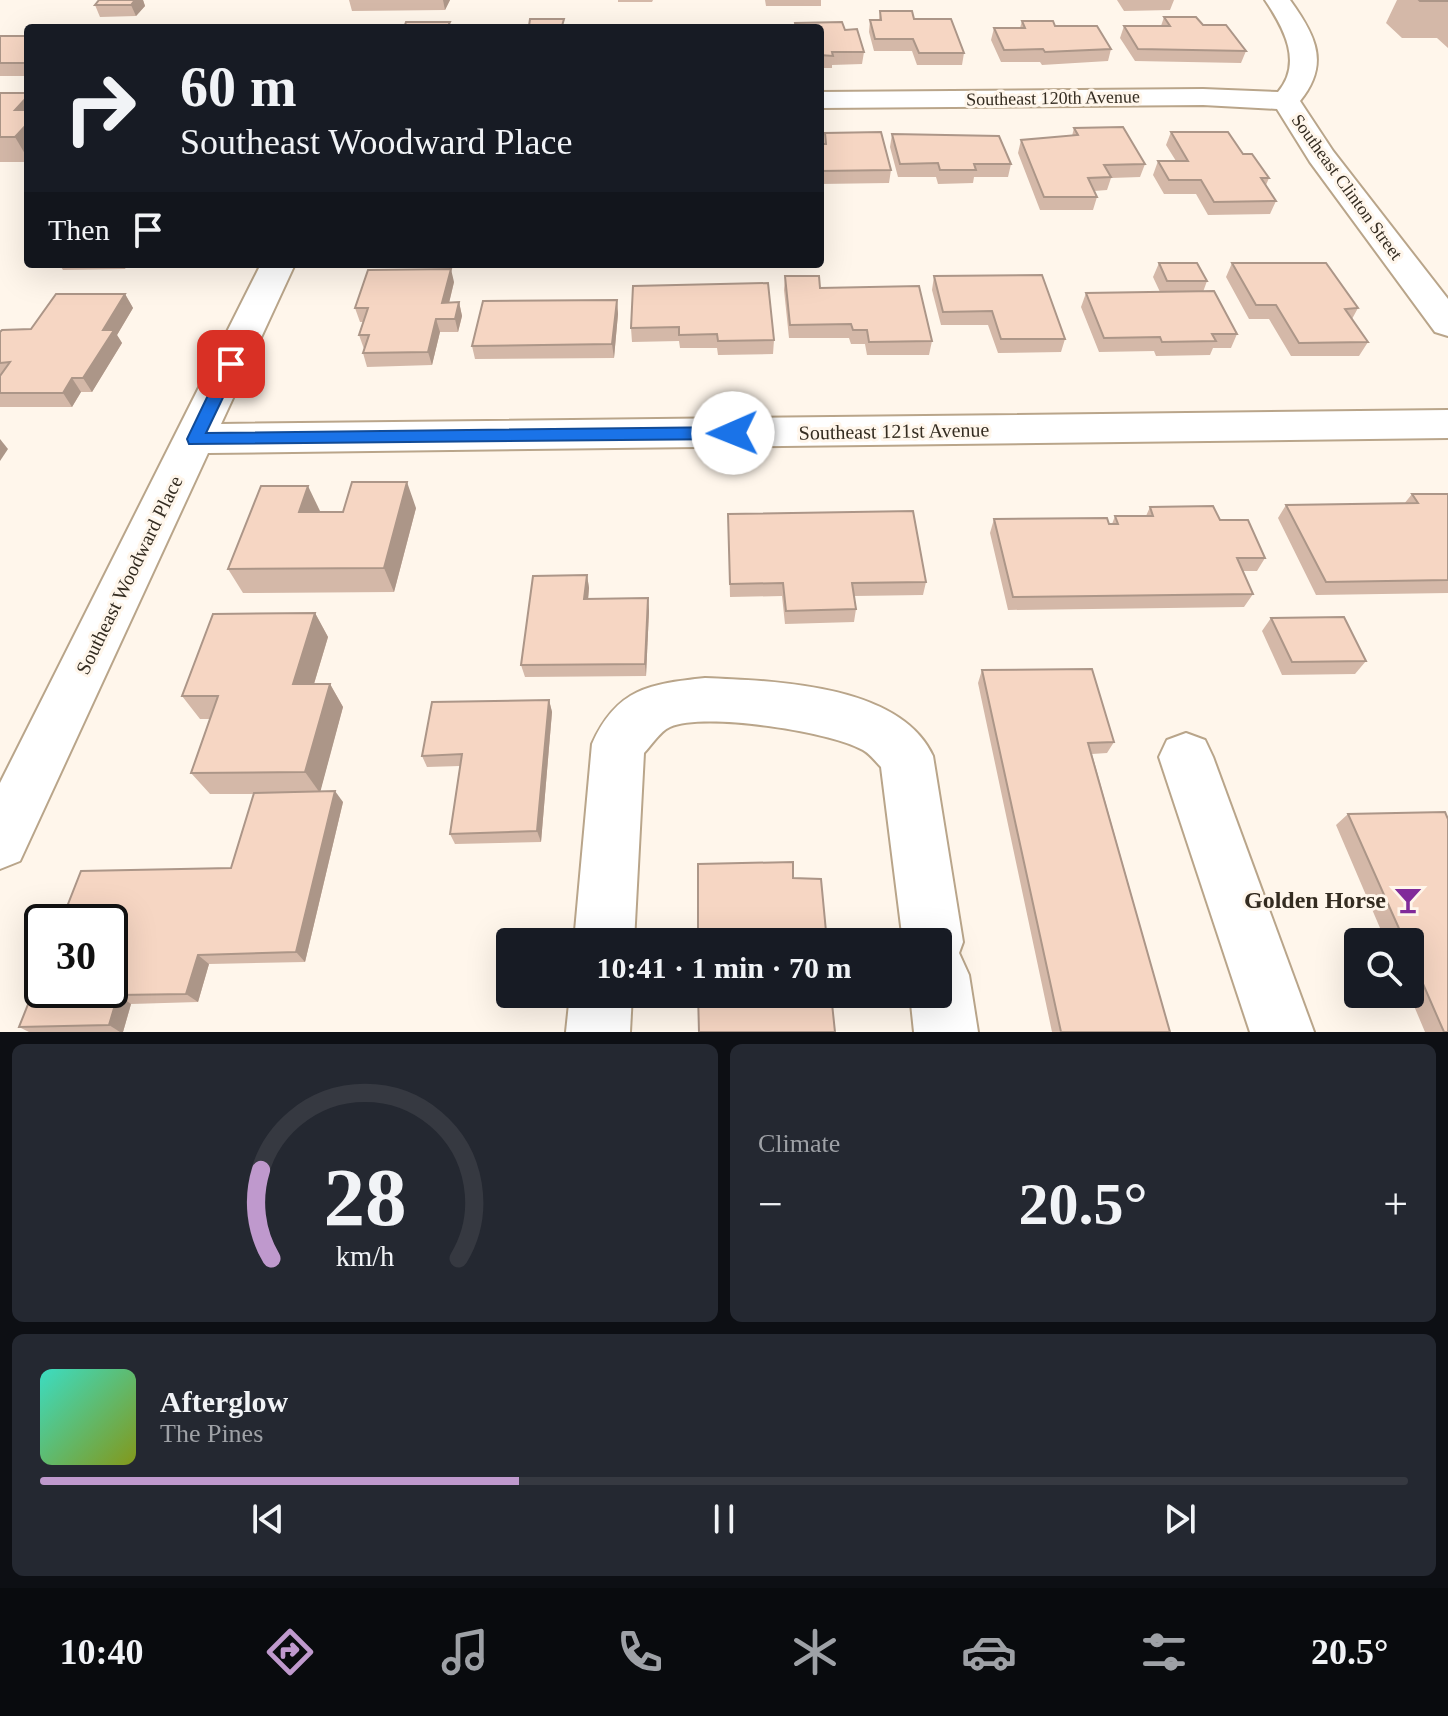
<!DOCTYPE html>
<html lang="en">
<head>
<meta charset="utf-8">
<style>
  body { margin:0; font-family:"Times New Roman",serif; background:#242831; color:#f1f3f6; height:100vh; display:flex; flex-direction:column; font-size:30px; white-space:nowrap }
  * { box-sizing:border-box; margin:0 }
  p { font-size:26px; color:#9ea1a6 }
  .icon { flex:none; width:44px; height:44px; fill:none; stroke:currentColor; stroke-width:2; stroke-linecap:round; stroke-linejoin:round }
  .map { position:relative; height:1032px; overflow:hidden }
  .details { display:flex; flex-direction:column; gap:12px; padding:12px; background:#0d0f14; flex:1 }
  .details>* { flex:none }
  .banner { position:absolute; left:24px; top:24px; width:800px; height:244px; border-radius:8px; box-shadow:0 8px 32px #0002; background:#171b24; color:#f1f3f6; overflow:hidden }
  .buttons { position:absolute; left:1344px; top:928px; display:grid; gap:16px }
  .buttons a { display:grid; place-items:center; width:80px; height:80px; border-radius:8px; background:#171b24; box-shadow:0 8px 32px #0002; font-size:40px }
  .speed { position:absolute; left:24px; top:904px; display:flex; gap:16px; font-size:40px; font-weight:700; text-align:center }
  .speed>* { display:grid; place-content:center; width:104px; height:104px; border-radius:50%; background:#171b24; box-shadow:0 8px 32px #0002; line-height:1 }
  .speed .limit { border:4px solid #111; border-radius:12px; background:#fff; color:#111 }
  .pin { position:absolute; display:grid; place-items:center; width:68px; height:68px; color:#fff; margin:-34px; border-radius:16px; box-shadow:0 4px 12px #0006 }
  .me { position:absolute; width:88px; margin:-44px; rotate:269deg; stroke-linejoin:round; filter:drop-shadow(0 0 6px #0008) }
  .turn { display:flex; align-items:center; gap:28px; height:168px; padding:0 24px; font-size:36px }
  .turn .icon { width:104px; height:104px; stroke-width:2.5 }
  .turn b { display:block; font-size:56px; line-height:68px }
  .then { display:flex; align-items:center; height:76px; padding:0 24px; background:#0003; gap:16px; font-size:30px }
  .big { font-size:60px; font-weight:700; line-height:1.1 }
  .details .tile { flex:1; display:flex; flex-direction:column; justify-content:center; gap:12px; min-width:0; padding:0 28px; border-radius:12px; background:#242831 }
  .details .dial { align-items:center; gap:0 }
  .dial svg { height:208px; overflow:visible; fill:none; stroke:#363941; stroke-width:7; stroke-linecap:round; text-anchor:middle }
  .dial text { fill:#f1f3f6; stroke:none }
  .song { display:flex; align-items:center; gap:24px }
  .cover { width:96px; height:96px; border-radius:12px; background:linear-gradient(135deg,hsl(170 70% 55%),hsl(70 70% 35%)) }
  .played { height:8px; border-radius:4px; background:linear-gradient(90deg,#bf99cd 35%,#363941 35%) }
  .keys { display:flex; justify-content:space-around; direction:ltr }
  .heat { display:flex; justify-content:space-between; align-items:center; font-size:44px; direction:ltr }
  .details .tiles { flex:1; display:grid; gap:12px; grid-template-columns:1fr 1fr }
  .tile:last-child { grid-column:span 2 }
  .trip { position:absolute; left:496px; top:928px; width:456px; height:80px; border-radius:8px; background:#171b24; box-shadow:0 8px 32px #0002; font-weight:700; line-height:80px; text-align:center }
  .dock { display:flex; height:128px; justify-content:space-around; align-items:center; background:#090b0e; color:#9ea1a6 }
  .dock .icon { width:56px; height:56px }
  .dock .on { color:#bf99cd }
  .dock b { font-size:36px; color:#f1f3f6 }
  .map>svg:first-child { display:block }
</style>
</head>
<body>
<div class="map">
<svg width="1448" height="1032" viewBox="0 0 1448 1032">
  <rect width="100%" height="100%" fill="#fff6eb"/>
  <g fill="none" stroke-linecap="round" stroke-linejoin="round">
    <defs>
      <g id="minor">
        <path d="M1265,0H1290C1316,36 1330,64 1300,101L1333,151L1448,299V336L1435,332L1310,162L1277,109L1203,105L820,108V92L1203,89L1278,92C1303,63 1284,28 1265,0Z"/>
        <polygon points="261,264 295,264 221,424 1448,410 1448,438 208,453 20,861 0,869 0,783"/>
        <path d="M705,678C774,681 900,684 933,756L963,942L959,953L969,975L978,1032H914L910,994H938V942H903L881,767C875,761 870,754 863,750C830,731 704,712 670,727C660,731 651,746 644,753L634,942H574L592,744C617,688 650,684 705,678Z"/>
        <polygon points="1186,733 1205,740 1213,757 1314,1032 1250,1032 1159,757 1167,740"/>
        <polygon points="570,994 632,994 630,1032 566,1032"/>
      </g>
    </defs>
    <!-- minor casing -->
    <use href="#minor" stroke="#b9a58a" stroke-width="4"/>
    <!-- minor -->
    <use href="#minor" fill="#fff" fill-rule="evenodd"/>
  </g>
  <!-- wall -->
  <g fill="#d4b8a8">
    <polygon points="99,0 143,0 145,6 136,16 100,17 95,5"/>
    <polygon points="349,0 450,0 445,10 352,11"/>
    <polygon points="618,0 653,0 652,2 618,2"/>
    <polygon points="765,0 842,0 821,0 821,6 766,6"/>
    <polygon points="1117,0 1174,0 1170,10 1124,11"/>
    <polygon points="1397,0 1448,0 1448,48 1437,38 1402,38 1386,23"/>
    <polygon points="880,11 914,19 964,53 962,65 917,65 912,51 874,51 869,32 870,20 879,20"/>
    <polygon points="1164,17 1203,25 1246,51 1241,63 1135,61 1120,38 1124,26 1161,26"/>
    <polygon points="1022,21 1055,26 1111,49 1108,61 1042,65 1040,62 1001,62 991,40 994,28 1020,28"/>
    <polygon points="795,23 845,30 864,52 862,64 832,65 832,68 820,68 820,28 794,28"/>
    <rect x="0" y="36" width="28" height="40"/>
    <rect x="0" y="93" width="28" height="69"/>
    <polygon points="1074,128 1145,164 1140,177 1111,178 1107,190 1094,191 1097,197 1093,210 1040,210 1018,153 1021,140 1072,136"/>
    <polygon points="1171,132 1243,154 1269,178 1266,185 1276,201 1270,214 1208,215 1196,194 1164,194 1153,175 1158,161 1176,161 1166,145"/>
    <polygon points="825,133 891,170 889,183 820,184 820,144 824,144"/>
    <polygon points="892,134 1011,164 1008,177 974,177 973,183 938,184 936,177 898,177 890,147"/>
    <polygon points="1159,263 1207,281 1203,292 1237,334 1231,348 1213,348 1210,355 1156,356 1154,351 1099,352 1081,307 1086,293 1160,292 1153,277"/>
    <polygon points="1232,263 1358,308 1352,319 1368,342 1359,356 1291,356 1269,319 1249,319 1226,277"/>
    <polygon points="59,264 128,264 125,269 63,270"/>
    <polygon points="785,276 820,288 932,341 929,355 867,355 865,344 851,344 849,338 789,338 784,290"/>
    <polygon points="934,276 1065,339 1061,352 998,353 988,325 941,325 932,290"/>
    <polygon points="454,282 449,302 459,302 462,316 458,332 440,332 432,365 367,367 363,353 364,349 359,335 364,322 360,322 355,308"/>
    <polygon points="633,286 774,340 773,354 718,355 717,348 680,348 679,341 632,342 631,328"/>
    <polygon points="125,294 133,308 117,335 122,343 92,392 81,392 72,407 0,407 0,332 31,329"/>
    <polygon points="617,300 618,314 614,358 475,359 472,346"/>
    <polygon points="1412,494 1448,494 1448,593 1316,595 1278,518 1286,505 1404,504"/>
    <polygon points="1150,507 1220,520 1265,558 1257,571 1242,571 1253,594 1244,607 1008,610 990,533 994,519 1112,524 1115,516 1146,516"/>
    <polygon points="416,508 394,592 243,593 228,569 320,511 343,512"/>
    <polygon points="728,514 926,582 923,595 854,596 856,609 854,622 785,624 782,596 730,597"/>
    <polygon points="587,575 589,588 588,599 648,598 649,611 646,676 525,677 521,665"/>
    <polygon points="315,613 328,637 314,684 330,684 343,707 320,791 343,802 305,962 209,964 198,1002 131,1004 123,1032 29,1032 19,1027 231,868 254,794 210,794 191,773 210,719 200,719 182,696"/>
    <polygon points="1271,618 1366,661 1355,674 1282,675 1262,631"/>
    <polygon points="982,670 1114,742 1107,753 1092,754 1170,1032 1052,1032 978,683"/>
    <polygon points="549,700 552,712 541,842 455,844 450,834 460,766 427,767 422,756"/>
    <polygon points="1445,812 1448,819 1448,1032 1425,1032 1409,994 1410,994 1410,942 1386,942 1336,825 1348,814"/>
  </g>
  <!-- shaded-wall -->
  <g fill="#ac9688">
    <polygon points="135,0 143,0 145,6 136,16 131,5"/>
    <polygon points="443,0 450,0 445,10"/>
    <polygon points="28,96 28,159 15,137 15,110"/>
    <polygon points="451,269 454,282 446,316 442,303"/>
    <polygon points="125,294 133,308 117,335 122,343 92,392 83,378 103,330"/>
    <polygon points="617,300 618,314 614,358 612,344"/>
    <polygon points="459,302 462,316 458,332 455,319"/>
    <polygon points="436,319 440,332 432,365 428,352"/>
    <polygon points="72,378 81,392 72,407 63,393"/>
    <polygon points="0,439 8,449 0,461"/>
    <polygon points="407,482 416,508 394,592 384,568"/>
    <polygon points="308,486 320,511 312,537 299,512"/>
    <polygon points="587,575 589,588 587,612 584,599"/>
    <polygon points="648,598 649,611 646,676 645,664"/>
    <polygon points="315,613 328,637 307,707 293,684"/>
    <polygon points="330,684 343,707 320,793 305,772"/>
    <polygon points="549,700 552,712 541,842 537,831"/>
    <polygon points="335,791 343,802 305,962 296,952"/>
    <polygon points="198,955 209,964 198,1002 186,994"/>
    <polygon points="118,995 131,1004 123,1032 120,1032 109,1025"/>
  </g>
  <!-- building -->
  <g fill="#f6d6c3" stroke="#ac9688" stroke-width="2">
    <polygon points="99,0 135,0 131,5 95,5"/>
    <polygon points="1419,0 1448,0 1448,1 1420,1"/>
    <polygon points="880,11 912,11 914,19 951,19 964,53 919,53 913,39 875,39 870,20 881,20"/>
    <polygon points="1164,17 1196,17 1203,25 1226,25 1246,51 1138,49 1124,26 1170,26"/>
    <polygon points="530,19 564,19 562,26 611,26 611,28 503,28 504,26 529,26"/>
    <polygon points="1022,21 1053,21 1055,26 1097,26 1111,49 1045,52 1043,49 1004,50 994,28 1025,28"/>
    <polygon points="406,22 450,22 447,28 404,28"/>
    <polygon points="842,22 845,30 857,29 864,52 832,52 833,56 820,55 820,28 796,28 795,23"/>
    <polygon points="691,25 691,28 656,28 656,26"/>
    <rect x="0" y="36" width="28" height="27"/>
    <polygon points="0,93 28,93 28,96 15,110 28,110 28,123 15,137 0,137"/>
    <polygon points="1123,127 1145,164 1104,165 1111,177 1088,178 1097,197 1044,197 1021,140 1078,135 1074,128"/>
    <polygon points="881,132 891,170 820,171 820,144 826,144 825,133"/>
    <polygon points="1171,132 1228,132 1243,154 1252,154 1269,178 1261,178 1276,201 1214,202 1201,180 1169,180 1158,161 1188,161"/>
    <polygon points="892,134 999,136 1011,164 974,164 976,170 940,170 938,163 900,164"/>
    <polygon points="1159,263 1197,263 1207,281 1167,281"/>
    <polygon points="1232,263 1326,263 1358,308 1345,309 1368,342 1299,343 1276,305 1256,305"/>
    <polygon points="451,269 442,303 459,302 455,319 436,319 428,352 363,353 369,335 359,335 368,308 355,308 368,270"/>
    <polygon points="1042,275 1065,339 1001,339 992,311 943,312 934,276"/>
    <polygon points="785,276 819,276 820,288 919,286 932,341 869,342 867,330 853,330 851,324 790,325"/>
    <polygon points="768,283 774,340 718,341 717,334 679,335 679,327 631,328 633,286"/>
    <polygon points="1214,291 1237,334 1212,334 1216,341 1162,342 1160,337 1104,338 1086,293"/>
    <polygon points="56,294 125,294 103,330 114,330 83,378 72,378 63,393 0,393 0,376 10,362 0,363 0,332 2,330 31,329"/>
    <polygon points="617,300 612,344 472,346 483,301"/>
    <polygon points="352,482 407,482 384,568 228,569 261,486 308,486 299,512 343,512"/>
    <polygon points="1412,494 1448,494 1448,580 1326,582 1286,505 1418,503"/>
    <polygon points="1213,506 1220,520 1248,520 1265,558 1237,558 1253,594 1013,597 994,519 1107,518 1109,524 1118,524 1115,516 1153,516 1150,507"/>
    <polygon points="913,511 926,582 852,583 856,609 786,611 783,583 730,584 728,514"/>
    <polygon points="587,575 584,599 648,598 645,664 521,665 533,576"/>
    <polygon points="315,613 293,684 330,684 305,772 191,773 218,696 182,696 213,614"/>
    <polygon points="1344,617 1366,661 1292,662 1271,618"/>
    <polygon points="1092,669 1114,742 1088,743 1170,1032 1061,1032 982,670"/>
    <polygon points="549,700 537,831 450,834 462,754 422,756 432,702"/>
    <polygon points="335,791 296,952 198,955 186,994 118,995 109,1025 19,1027 42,969 42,990 110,990 110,922 61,922 81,871 231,868 254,793"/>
    <polygon points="1445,812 1448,819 1448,1032 1444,1032 1410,954 1410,942 1405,942 1348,814"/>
    <polygon points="793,862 793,878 821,879 827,942 698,942 698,864"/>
    <polygon points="698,994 831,994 835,1032 699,1032"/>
  </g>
  <!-- route -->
  <polygon fill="#1a73e8" stroke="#114b97" stroke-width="2" points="231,359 239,364 206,433 733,427 741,433 733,439 189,444 187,439 223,364"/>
  <!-- icons -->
  <defs>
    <symbol id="bar-bare" viewBox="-9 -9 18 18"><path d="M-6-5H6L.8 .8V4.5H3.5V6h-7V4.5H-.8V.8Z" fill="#812b9a" stroke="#fff6eb" stroke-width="2.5" paint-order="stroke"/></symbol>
  </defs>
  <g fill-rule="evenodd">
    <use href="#bar-bare" x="1388" y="880" width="40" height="40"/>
  </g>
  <g text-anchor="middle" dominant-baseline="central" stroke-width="6" stroke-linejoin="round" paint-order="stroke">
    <!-- far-street labels -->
    <g font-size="18" fill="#342c21" stroke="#fff6eb">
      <text transform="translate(1053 98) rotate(-1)">Southeast 120th Avenue</text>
      <text transform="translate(1347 187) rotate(54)">Southeast Clinton Street</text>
    </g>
    <!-- street labels -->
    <g font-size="20" fill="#342c21" stroke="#fff6eb">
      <text transform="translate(894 431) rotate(-1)">Southeast 121st Avenue</text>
      <text transform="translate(129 575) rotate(-64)">Southeast Woodward Place</text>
    </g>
    <!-- near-poi labels -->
    <g font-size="24" font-weight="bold" fill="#342c21" stroke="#fff6eb" text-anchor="end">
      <text x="1386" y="900">Golden Horse</text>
    </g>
  </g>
</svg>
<div class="buttons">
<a><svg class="icon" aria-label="search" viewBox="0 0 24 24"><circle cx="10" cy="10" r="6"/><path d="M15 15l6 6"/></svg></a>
</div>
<div class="speed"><div class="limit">30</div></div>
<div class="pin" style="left:231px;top:364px;background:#d93025"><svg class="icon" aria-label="arrive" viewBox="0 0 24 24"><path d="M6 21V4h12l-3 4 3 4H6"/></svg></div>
<svg class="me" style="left:733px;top:433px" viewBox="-20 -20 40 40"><circle r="19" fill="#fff"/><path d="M0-13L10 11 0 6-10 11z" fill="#1a73e8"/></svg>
<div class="trip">10:41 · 1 min · 70 m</div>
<div class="banner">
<div class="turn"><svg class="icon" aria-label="right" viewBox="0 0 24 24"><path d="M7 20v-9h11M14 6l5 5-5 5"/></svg><div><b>60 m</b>Southeast Woodward Place</div></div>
<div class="then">Then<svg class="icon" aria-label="arrive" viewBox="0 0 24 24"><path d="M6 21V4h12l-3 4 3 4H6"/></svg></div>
</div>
</div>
<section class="details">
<div class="tiles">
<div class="tile dial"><svg viewBox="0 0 100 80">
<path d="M14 69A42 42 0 1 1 86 69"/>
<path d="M14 69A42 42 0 0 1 10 35" stroke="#bf99cd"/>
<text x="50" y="56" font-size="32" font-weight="700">28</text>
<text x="50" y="72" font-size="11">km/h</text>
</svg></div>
<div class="tile"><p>Climate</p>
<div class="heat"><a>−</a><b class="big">20.5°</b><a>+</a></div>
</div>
<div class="tile">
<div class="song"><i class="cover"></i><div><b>Afterglow</b><p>The Pines</p></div></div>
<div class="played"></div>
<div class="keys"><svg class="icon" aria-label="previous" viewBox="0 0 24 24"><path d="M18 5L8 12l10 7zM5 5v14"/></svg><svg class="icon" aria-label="pause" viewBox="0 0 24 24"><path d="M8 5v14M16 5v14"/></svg><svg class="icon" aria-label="next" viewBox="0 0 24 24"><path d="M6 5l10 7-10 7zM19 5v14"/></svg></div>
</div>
</div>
</section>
<nav class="dock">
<b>10:40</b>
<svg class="icon on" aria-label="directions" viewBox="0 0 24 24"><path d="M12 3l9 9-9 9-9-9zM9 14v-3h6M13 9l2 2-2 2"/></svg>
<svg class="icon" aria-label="music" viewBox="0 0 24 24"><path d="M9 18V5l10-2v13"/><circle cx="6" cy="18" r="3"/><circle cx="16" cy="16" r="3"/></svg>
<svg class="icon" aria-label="phone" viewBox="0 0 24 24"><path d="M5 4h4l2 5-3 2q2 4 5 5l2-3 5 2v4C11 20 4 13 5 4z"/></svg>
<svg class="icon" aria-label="climate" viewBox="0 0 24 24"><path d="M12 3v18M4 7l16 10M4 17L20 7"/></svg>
<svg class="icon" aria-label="car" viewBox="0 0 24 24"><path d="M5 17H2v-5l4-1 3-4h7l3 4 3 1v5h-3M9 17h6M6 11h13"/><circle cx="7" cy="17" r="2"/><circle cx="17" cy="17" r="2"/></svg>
<svg class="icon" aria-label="filters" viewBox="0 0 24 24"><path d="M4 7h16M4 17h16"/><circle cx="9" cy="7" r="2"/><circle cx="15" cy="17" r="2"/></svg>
<b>20.5°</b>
</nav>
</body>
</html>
